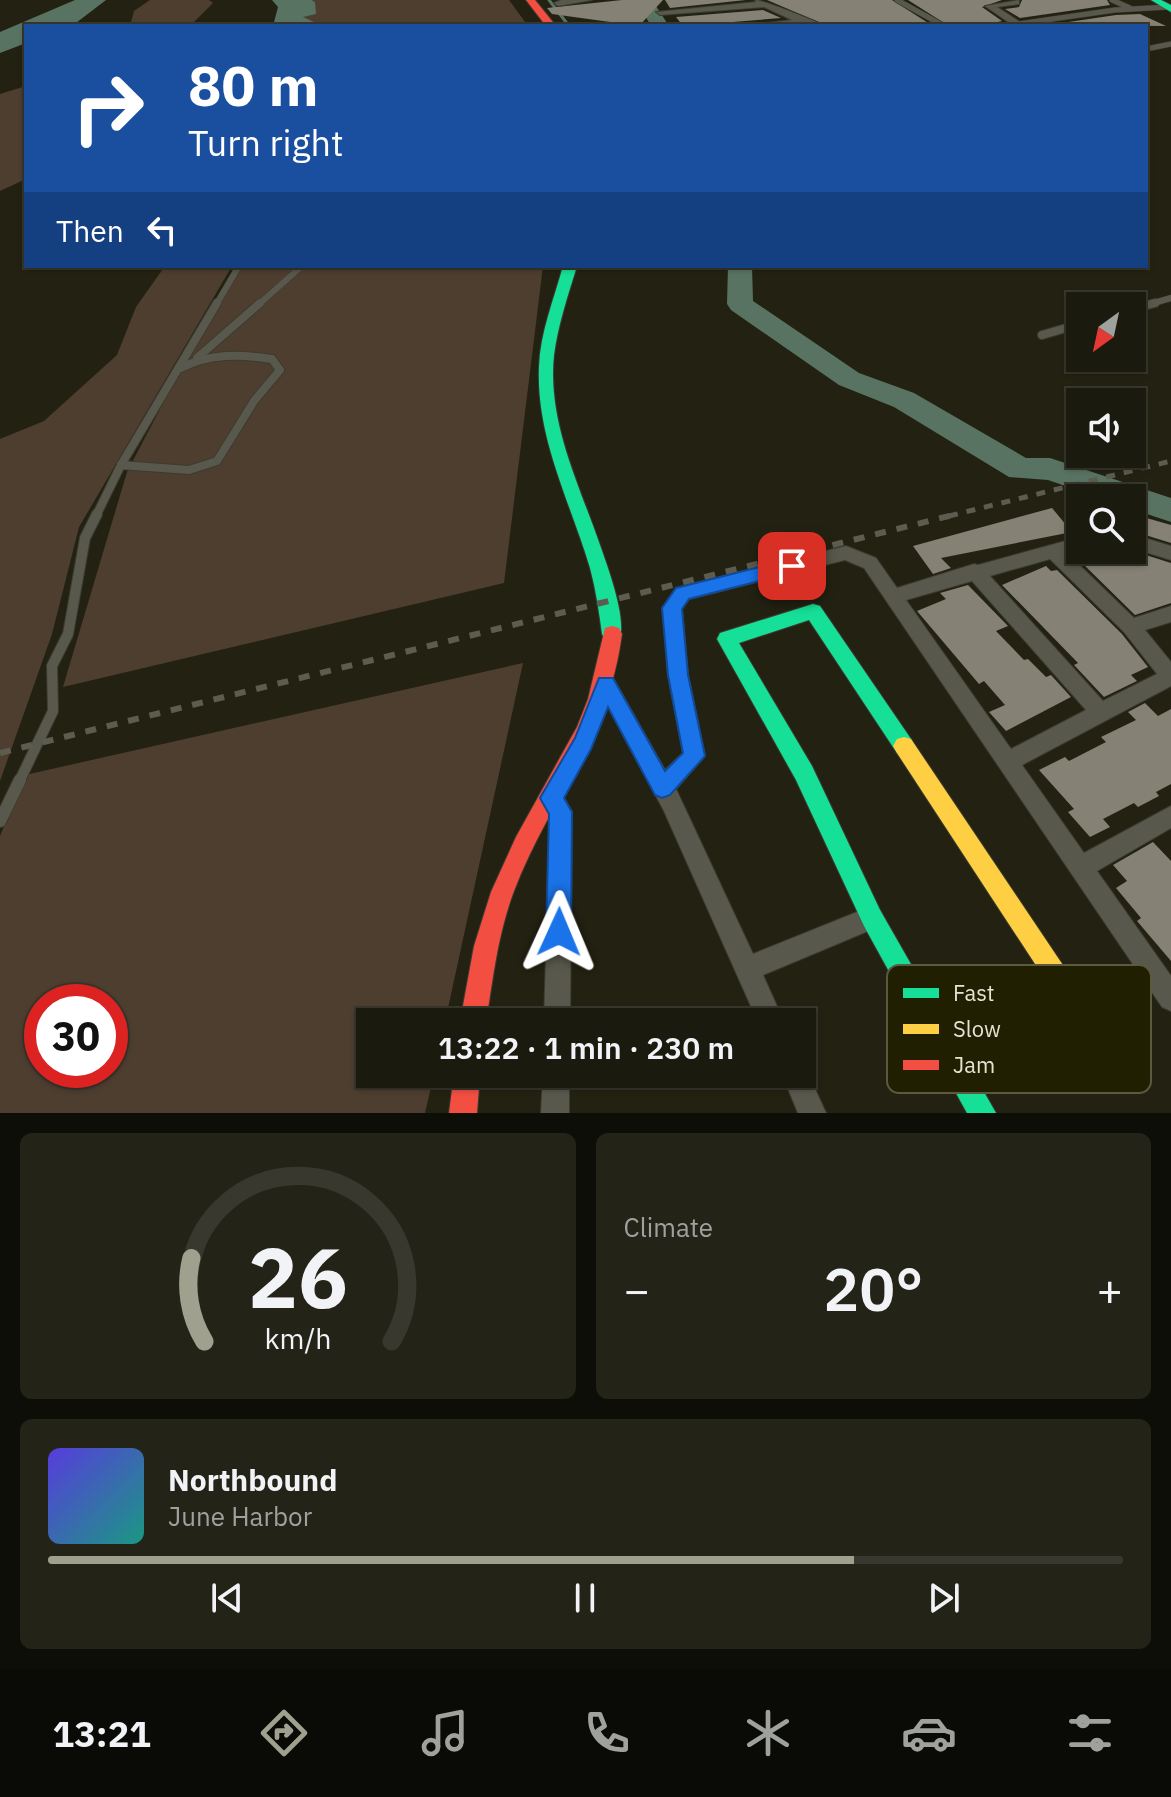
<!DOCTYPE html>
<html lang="en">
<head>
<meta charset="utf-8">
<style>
  body { margin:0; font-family:"IBM Plex Sans",sans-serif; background:#232317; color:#f1f3f6; height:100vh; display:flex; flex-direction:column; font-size:30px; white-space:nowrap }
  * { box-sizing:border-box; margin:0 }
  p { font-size:26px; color:#9fa19e }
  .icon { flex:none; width:44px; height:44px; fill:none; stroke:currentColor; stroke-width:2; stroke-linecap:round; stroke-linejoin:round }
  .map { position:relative; height:1113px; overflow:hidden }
  .details { display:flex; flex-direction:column; gap:20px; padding:20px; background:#0e0e08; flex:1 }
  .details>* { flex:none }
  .top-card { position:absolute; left:24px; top:24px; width:1124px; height:244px; border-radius:0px; box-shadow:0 2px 6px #0004,0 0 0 2px #38382e; background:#1a4fa0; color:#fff; overflow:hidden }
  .needle { width:52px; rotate:213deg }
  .fabs { position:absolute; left:1066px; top:292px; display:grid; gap:16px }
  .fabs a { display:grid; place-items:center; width:80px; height:80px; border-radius:0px; background:#1a1a0e; box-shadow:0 2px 6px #0004,0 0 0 2px #38382e; font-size:40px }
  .speed { position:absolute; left:24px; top:984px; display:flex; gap:16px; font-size:40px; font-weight:700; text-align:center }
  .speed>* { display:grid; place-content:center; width:104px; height:104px; border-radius:50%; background:#1a1a0e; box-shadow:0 2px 6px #0004,0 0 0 2px #38382e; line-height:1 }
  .speed .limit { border:12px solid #d22; background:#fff; color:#111 }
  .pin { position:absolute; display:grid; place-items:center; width:68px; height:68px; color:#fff; margin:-34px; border-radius:16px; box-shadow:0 4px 12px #0006 }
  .me { position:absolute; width:88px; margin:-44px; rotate:1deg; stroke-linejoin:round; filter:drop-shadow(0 0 6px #0008) }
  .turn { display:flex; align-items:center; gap:28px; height:168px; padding:0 32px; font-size:36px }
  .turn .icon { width:104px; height:104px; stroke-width:2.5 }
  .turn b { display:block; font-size:56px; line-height:68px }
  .then { display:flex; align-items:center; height:76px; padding:0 32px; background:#0003; gap:16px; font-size:30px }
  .big { font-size:60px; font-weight:600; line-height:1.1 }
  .details .tile { flex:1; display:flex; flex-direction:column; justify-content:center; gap:12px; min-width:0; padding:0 28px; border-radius:12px; background:#232317 }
  .details .dial { align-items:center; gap:0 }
  .dial svg { height:208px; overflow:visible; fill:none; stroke:#38382e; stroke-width:7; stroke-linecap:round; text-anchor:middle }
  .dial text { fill:#f1f3f6; stroke:none }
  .song { display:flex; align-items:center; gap:24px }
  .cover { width:96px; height:96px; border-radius:12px; background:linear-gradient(135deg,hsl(250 70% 55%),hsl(170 70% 35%)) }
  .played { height:8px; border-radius:4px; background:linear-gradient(90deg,#a0a08f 75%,#38382e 75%) }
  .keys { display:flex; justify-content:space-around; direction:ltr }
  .heat { display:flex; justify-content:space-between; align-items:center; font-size:44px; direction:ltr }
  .details .tiles { flex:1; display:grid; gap:20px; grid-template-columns:1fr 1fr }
  .tile:last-child { grid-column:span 2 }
  .trip { position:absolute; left:356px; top:1008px; width:460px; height:80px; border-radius:0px; background:#1a1a0e; box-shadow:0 2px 6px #0004,0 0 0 2px #38382e; font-weight:600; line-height:80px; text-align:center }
  .tabs { display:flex; height:128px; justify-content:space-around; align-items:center; background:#0a0a06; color:#9fa19e }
  .tabs .icon { width:56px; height:56px }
  .tabs .current { color:#a0a08f }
  .tabs b { font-size:36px; color:#f1f3f6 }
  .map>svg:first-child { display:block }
</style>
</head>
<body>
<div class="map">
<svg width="1171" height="1113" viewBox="0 0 1171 1113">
  <rect width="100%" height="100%" fill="#232212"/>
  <!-- green -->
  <g fill="#4e3e30" fill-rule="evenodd">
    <polygon points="150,0 209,0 213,3 194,22 196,26 130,26 134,11"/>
    <polygon points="311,0 509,0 528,26 310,26 313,23 303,18"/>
    <polygon points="26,86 26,179 0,191 0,94"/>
    <polygon points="165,266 232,266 79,527 52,634 0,781 0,439 44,421 117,355 136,307"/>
    <polygon points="235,266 543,266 504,583 63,687 127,472"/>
    <path d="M523,663L445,1022H370V1074H434L425,1113H0V836L25,775ZM42,1002H110V1070H42Z"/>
  </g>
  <!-- water -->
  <g fill="#597362">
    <polygon points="75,0 106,0 72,26 26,26 26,43 0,53 0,32"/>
    <polygon points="272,0 311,0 315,2 316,14 303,17 314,22 310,26 273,26 278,7"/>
  </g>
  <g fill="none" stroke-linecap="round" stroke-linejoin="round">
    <!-- stream -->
    <polyline stroke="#597362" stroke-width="3" points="549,0 569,26"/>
    <!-- river -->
    <g fill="#597362" fill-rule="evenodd">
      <polygon points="636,0 652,0 669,26 651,26"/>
      <polygon points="728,266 752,266 753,301 859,373 914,393 1026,458 1050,458 1171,498 1171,522 1132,509 1132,498 1101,498 1048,480 1009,477 894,407 839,385 731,310 727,304"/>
    </g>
  </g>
  <!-- building -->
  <g fill="#858174">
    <polygon points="622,0 663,0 639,26 552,14 547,8"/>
    <polygon points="665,0 746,0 670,8"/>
    <polygon points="767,0 892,0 933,26 828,26"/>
    <polygon points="908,0 1002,0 982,7 1002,21 981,26 949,26"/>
    <polygon points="1022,0 1107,0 1110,5 1020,18 1005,9 1019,7"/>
    <polygon points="763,10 781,18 683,26 676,17"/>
    <polygon points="1140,14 1166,26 1048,25 1116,15"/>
    <polygon points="1052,508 1072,532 941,558 951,568 933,574 913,546"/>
    <polygon points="1143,517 1171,525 1171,543 1142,534"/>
    <polygon points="1085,550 1130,550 1171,563 1171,603 1135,615 1081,562 1091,559"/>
    <polygon points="1046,566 1051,571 1057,570 1122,634 1148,667 1131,675 1137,681 1104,697 1074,665 1078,663 1002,585"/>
    <polygon points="968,585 1008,626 996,631 1024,660 1028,659 1046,677 1051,675 1071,697 1006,731 989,712 1005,705 984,681 979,684 917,611 946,599 940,593"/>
    <polygon points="1145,703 1158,716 1171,709 1171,784 1156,792 1159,796 1138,807 1134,803 1103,819 1110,827 1090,837 1068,812 1074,809 1039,770 1065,757 1069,761 1106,742 1101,737 1136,720 1128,712"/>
    <polygon points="1153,842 1171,861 1171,961 1137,921 1141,918 1116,888 1127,881 1113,865"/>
  </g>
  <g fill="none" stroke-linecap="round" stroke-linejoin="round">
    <defs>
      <g id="lane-far4">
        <polyline points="897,0 944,26"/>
        <polyline points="1112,0 1130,8"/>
        <polyline points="1004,26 1115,10 1168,7"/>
        <polyline points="1146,49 1171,44"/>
      </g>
      <g id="lane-far3">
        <polyline points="216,305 239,266"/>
        <polyline points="258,305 302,266"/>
        <polyline points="1147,305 1171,298"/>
      </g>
      <g id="lane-far2">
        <polyline points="1132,309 1155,303"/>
        <polyline points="1042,335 1080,324"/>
        <polyline points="197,358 260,303"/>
        <path d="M121,465L189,470L217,461L254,401L280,370L272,359C240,354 210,353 181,368"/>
        <polyline points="96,516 121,465 217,303"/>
      </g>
      <polyline id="lane-far1" points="19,782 53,711 52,666 68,634 85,538 97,514"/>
      <polyline id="lane" points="0,821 20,780"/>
      <g id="street">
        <polygon points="592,0 558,6 554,3 561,0"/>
        <path d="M755,0C763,0 816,21 825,26L801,23L741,26L792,20L764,7L660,15L656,12L756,2Z"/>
        <polygon points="1019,0 1019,4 997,7 1020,22 1020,26 1014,26 985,6"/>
        <polygon points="1132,534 1171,546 1171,560 1132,548"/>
        <path d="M1080,537L1082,550L1068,554L1134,618L1171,606V622L1145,630L1171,662V686L1022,765L1084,853L1171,806V828L1097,871L1171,976V1011L1162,1007L864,568L845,560L689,599L682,609L688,675L705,756L676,789L753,954L872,906L880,910L884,918L880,926L763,975L784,1022H758L664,811L596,684L599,678L606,676L613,678L665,770L683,753L668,675L663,608L676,588L846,546L876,558L897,588L974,564L978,565ZM1050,559L1124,632L1157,674L1103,701L990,576ZM972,581L1086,710L1011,749L906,600Z"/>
        <polygon points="552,788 560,791 572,812 570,1022 544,1022 550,814 541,798 544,791"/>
        <polygon points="802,1064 804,1065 826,1113 798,1113 782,1074 802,1074"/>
        <polygon points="543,1074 569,1074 569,1113 541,1113"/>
      </g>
      <g id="fast">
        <polygon points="1151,0 1161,0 1171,5 1171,12"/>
        <path d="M563,266H577C568,295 558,325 554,355C547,422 579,484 600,545C607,565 628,621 619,640L612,642L605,640L602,634C599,612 596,590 590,568C570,501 536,438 539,367C540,333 554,299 563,266Z"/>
        <polygon points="813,604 820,606 911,739 915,746 911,753 904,755 897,753 809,620 739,643 812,766 880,910 996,1113 967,1113 864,926 796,780 717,639 720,633"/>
      </g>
      <polygon id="slow" points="904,737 911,739 1089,1004 1085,1013 954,1075 945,1071 941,1062 945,1053 1058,999 897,753 893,746 897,739"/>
      <g id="jam">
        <polygon points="526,0 535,0 556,26 546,26"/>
        <path d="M612,626L619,628L622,634C608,740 550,797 514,891C498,933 493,978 486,1022H460L474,946L491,892L516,837L577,727L588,699L605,628Z"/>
        <polygon points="454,1074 480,1074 477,1113 449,1113"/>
      </g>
    </defs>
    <!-- lane-far4 casing -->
    <use href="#lane-far4" stroke="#3c3b2f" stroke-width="6"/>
    <!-- lane-far3 casing -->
    <use href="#lane-far3" stroke="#3c3b2f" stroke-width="7"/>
    <!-- lane-far2 casing -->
    <use href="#lane-far2" stroke="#3c3b2f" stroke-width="10"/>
    <!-- lane-far1 casing -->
    <use href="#lane-far1" stroke="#3c3b2f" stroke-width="12"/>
    <!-- lane casing -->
    <use href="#lane" stroke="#3c3b2f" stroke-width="14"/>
    <!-- street casing -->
    <use href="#street" stroke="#3c3b2f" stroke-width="2"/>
    <!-- fast casing -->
    <use href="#fast" stroke="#3c3b2f" stroke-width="2"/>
    <!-- slow casing -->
    <use href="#slow" stroke="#3c3b2f" stroke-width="2"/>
    <!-- jam casing -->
    <use href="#jam" stroke="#3c3b2f" stroke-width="2"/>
    <!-- lane-far4 -->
    <use href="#lane-far4" stroke="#58584c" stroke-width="5"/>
    <!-- lane-far3 -->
    <use href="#lane-far3" stroke="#58584c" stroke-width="6"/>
    <!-- lane-far2 -->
    <use href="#lane-far2" stroke="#58584c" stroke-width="8"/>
    <!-- lane-far1 -->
    <use href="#lane-far1" stroke="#58584c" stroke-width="10"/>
    <!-- lane -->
    <use href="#lane" stroke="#58584c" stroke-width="12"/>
    <!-- street -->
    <use href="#street" fill="#58584c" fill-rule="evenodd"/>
    <!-- fast -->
    <use href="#fast" fill="#16e098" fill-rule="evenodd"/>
    <!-- slow -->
    <use href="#slow" fill="#ffcf43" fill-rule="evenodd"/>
    <!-- jam -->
    <use href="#jam" fill="#f24e42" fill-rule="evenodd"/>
    <!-- rail-far1 -->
    <polyline stroke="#5c5c51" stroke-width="5" stroke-dasharray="9 9" stroke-linecap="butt" points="949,516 1171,461"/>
    <!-- rail -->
    <polyline stroke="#5c5c51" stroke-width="6" stroke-dasharray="11 11" stroke-linecap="butt" points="0,753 957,514"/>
  </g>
  <!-- route -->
  <polygon fill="#1a73e8" stroke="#114b97" stroke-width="2" points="792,559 798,561 798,571 689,599 682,609 688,675 705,756 670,795 662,798 655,795 608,707 591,749 564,798 572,812 571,932 567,941 559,944 550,941 546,932 549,814 540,798 575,738 599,678 613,678 665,771 683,753 668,675 662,608 676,588"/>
  <!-- legend -->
  <rect x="887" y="965" width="264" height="128" rx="12" fill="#201f02" stroke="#5b5a41" stroke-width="2"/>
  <rect x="903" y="988" width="36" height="10" fill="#16e098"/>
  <rect x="903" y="1024" width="36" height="10" fill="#ffcf43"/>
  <rect x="903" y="1060" width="36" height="10" fill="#f24e42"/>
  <g font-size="22" fill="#e4e4d3">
    <text x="953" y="1001">Fast</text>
    <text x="953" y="1037">Slow</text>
    <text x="953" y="1073">Jam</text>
  </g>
</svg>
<div class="fabs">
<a><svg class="needle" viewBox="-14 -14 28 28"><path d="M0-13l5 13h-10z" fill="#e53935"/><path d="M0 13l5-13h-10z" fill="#9fa19e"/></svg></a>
<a><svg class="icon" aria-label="sound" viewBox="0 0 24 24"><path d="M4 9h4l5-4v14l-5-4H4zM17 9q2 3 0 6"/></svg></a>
<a><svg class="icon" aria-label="search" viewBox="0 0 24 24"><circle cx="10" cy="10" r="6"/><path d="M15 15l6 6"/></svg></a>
</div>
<div class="speed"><div class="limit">30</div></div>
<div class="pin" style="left:792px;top:566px;background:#d93025"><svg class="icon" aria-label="arrive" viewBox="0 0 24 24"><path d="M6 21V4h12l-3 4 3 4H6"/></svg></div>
<svg class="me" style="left:559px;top:932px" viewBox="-20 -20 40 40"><path d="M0-17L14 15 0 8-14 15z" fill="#1a73e8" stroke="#fff" stroke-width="4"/></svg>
<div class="trip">13:22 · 1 min · 230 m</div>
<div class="top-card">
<div class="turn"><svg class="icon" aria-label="right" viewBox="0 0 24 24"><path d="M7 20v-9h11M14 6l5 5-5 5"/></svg><div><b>80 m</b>Turn right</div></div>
<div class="then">Then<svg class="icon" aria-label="left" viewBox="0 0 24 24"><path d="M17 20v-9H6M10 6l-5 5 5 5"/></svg></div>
</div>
</div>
<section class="details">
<div class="tiles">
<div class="tile dial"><svg viewBox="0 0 100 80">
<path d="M14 69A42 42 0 1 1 86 69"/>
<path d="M14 69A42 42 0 0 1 9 37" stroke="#a0a08f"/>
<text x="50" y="56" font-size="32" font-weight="700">26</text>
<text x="50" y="72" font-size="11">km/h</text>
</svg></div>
<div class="tile"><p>Climate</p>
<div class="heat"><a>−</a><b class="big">20°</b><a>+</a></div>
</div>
<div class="tile">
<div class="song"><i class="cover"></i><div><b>Northbound</b><p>June Harbor</p></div></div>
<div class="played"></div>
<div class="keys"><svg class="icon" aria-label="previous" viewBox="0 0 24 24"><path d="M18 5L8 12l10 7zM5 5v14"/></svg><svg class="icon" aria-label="pause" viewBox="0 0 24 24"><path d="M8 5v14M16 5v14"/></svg><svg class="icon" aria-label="next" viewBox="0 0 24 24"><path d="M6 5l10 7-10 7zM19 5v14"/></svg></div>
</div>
</div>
</section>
<nav class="tabs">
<b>13:21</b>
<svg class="icon current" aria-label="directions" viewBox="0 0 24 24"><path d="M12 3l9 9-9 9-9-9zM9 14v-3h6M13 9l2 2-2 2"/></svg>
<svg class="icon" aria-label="music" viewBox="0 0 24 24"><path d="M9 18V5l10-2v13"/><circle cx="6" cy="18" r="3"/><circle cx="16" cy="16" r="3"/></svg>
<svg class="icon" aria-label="phone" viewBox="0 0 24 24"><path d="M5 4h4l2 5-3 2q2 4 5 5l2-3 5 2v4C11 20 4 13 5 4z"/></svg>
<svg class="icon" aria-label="climate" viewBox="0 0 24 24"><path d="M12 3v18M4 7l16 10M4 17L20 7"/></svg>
<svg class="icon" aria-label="car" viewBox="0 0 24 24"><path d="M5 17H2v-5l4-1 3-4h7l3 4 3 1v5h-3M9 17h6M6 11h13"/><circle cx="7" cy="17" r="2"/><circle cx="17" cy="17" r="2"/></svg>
<svg class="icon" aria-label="filters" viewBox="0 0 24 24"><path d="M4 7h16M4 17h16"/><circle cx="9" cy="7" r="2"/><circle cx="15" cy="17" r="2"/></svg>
</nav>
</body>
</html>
